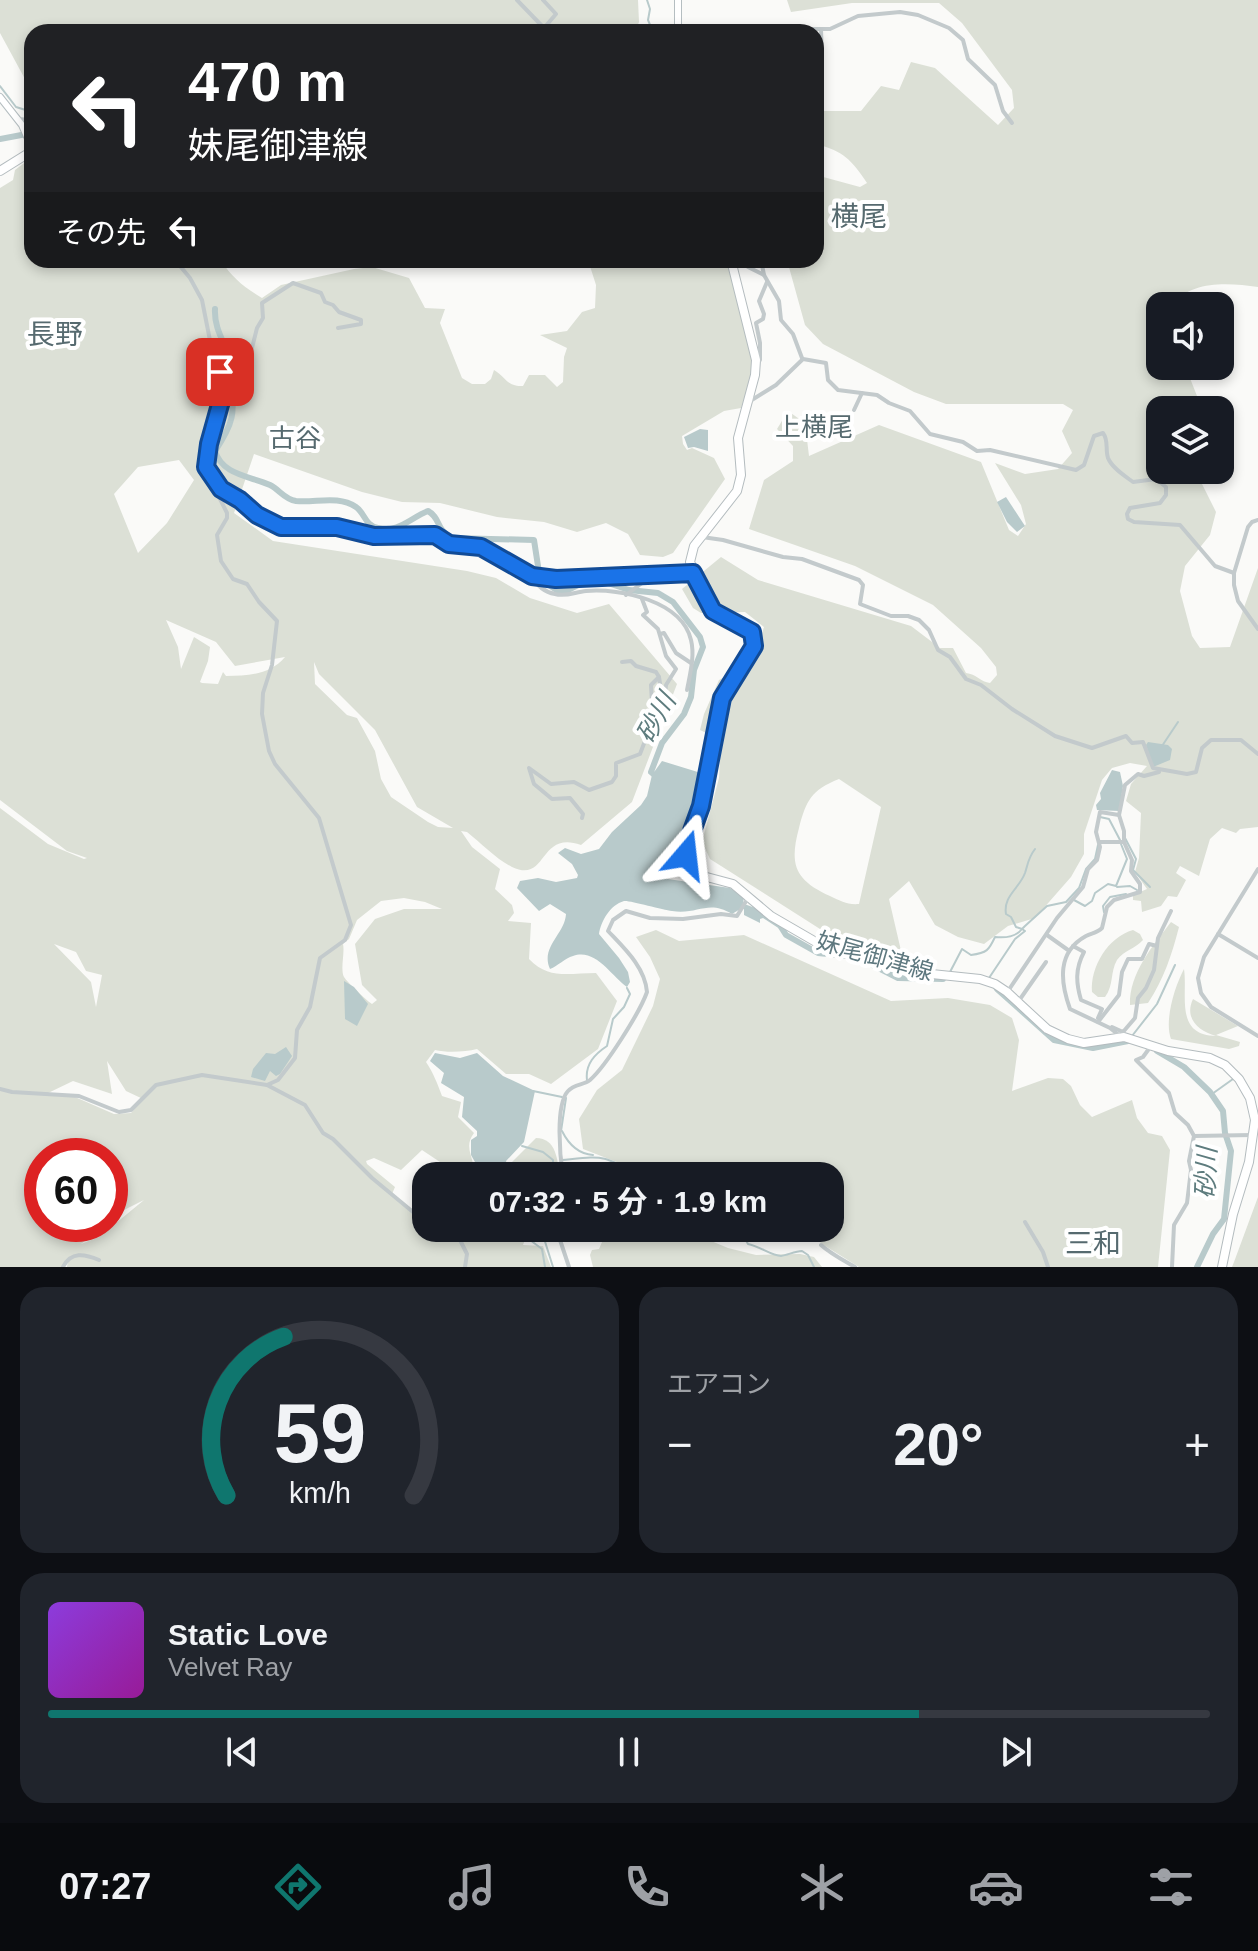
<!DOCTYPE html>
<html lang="ja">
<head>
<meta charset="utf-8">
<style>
  body { margin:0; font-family:Helvetica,"Noto Sans JP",sans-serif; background:#20242c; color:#f1f3f6; height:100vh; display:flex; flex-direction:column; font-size:30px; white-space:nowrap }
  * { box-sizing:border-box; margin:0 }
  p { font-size:26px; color:#9ea1a6 }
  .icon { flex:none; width:44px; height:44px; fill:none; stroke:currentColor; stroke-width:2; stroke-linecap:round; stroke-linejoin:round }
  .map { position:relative; height:1267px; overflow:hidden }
  .panel { display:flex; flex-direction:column; gap:20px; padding:20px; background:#0d0f14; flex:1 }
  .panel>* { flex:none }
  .banner { position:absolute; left:24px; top:24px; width:800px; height:244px; border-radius:24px; box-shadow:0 4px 12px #0003; background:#202124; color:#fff; overflow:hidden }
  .tools { position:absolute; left:1146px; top:292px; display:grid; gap:16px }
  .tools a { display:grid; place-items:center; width:88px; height:88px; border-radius:16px; background:#171b24; box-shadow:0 4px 12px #0003; font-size:40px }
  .speed { position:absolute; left:24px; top:1138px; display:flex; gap:16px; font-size:40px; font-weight:700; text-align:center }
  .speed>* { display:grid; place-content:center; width:104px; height:104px; border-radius:50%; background:#171b24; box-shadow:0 4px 12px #0003; line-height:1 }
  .speed .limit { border:12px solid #d22; background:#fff; color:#111 }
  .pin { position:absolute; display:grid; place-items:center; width:68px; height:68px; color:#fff; margin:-34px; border-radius:16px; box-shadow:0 4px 12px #0006 }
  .me { position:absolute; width:88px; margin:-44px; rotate:17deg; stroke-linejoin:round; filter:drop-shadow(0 0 6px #0008) }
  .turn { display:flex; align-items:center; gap:28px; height:168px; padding:0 32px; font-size:36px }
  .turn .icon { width:104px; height:104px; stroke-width:2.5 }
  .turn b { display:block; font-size:56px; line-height:68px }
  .then { display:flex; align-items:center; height:76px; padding:0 32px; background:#0003; gap:16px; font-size:30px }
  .big { font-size:60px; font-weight:700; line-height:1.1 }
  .panel .card { flex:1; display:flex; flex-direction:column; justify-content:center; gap:12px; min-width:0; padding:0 28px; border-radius:24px; background:#20242c }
  .panel .dial { align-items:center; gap:0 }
  .dial svg { height:208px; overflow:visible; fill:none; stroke:#363941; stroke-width:7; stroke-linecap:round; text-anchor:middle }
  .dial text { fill:#f1f3f6; stroke:none }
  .song { display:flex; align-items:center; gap:24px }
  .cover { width:96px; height:96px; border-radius:12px; background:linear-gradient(135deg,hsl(270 70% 55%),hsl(300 70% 35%)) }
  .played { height:8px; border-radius:4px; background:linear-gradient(90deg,#0f766e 75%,#363941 75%) }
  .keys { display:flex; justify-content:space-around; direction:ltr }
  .heat { display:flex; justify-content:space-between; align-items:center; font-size:44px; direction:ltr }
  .panel .tiles { flex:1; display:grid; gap:20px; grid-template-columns:1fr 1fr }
  .card:last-child { grid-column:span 2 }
  .trip { position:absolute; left:412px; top:1162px; width:432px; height:80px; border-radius:24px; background:#171b24; box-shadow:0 4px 12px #0003; font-weight:700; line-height:80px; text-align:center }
  .tab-bar { display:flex; height:128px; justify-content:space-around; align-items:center; background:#090b0e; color:#9ea1a6 }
  .tab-bar .icon { width:56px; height:56px }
  .tab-bar .active { color:#0f766e }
  .tab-bar b { font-size:36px; color:#f1f3f6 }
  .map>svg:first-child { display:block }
</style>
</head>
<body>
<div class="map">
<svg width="1258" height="1267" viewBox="0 0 1258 1267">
  <rect width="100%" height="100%" fill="#fafaf8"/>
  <!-- green -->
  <g fill="#dce0d6" fill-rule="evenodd">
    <polygon points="0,0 638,0 639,22 635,32 32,32 32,92 0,33"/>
    <path d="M787,0H1258V287C1228,283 1191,280 1171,306H1160V321L1153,329L1156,359L1160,361V366H1172L1188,373L1197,396L1190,410H1160V470H1195L1216,512L1210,535L1185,566L1180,591L1192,636L1200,648L1230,647L1258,568V827L1240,829L1236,833L1222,828L1210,839L1199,876L1180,866L1176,873L1186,880L1177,897L1168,896L1161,906L1142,912L1141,901L1133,900V895L1147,889L1135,872L1139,858L1141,813L1126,801L1131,784L1147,766L1130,763L1112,768L1102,780L1084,834V854L1071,877L1035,918L1008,926L984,944L958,937L935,925L909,881L889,899L902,955L831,936L710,859L702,842L719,778L721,740L700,730L704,714L719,680L753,661L764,627L745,612L701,613L693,608L682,589L721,557L758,580L911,626L940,648H953L966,673C976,674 981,682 990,683L997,675L996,667L981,648L933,605L855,566L749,529L764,480L793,461V446L777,429L788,411L805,423L809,456L879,425L981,462L1009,530L1018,536L1026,524L1021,505L995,463L1025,474L1058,469L1072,453L1062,431L1073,410L1063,404H946L914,392L823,344L805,325L787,260H816V175L860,187L867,183C852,160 843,151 816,144V111H861L881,86L899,90L911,62L935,68L998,125L1014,108L1012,90L962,23L939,3H852L791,12ZM839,779L881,807L859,904C847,905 841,901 830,896C795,880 789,865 799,828C806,801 811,790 839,779Z"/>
    <path d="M32,157V260H221C231,277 245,288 262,298L281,285L354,269L372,267L409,278L425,308L445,309L440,323L462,378L472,384H485L491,379L494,370C506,377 507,387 523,386L529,375H545L557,387L563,382L564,357L567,348L540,335L567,331L582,312L595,308L596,285L588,260H726L753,357L751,378L741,408L724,411L682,436L683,444L687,450L692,448L714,458L725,479L673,553L663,557L640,555L628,534L606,523L577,532L544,522L497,517L440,503L402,502L362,492L254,454L234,513L273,541L467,571L496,578L530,598L577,613L609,604L677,684L632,802L581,845C538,830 548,884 512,867C496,859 481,843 467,832L461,831L472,847L500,869L495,889L512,905L514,913L508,921L531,923L529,959C549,980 569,973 596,973L617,1001L598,1049L551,1084L529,1074H506L477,1049C465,1052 447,1053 435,1050L426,1062C433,1072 438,1085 442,1096L461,1102L458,1117L474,1133C465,1145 471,1153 473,1164L467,1170L468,1176H434L440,1162L422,1150L401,1170L374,1158L366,1161L367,1164L395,1187L392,1194L412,1212L426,1218V1228H532V1234L526,1237L523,1245L543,1246L551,1267H67L68,1260L62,1267H0V808L48,844L84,859L87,858L67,851L0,800V188L13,180L15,170ZM179,460L194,480L167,523L138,553L114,494L138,467ZM166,620L216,642L235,666L285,657C271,674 249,676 226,676L223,672L218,684L202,683L200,682L208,661L210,647L194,637L181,669L178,647ZM314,662L319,674L375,730L417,807L453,828L438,827L428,822L391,797L381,779L375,751L357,718L347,715L315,684ZM404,898L425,902L442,909H404L375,919L355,944L362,985L377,1000L372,1004C366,1000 347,982 344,977C340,969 345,953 343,944L349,939L357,920L381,901ZM54,944L76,952L86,971L102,975L96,1007L91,982ZM107,1061L126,1091L143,1099L131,1113L114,1114L75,1097L46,1094L73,1081L112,1094ZM42,1156H110V1222L120,1212L144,1200L99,1237L81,1244L108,1224H42Z"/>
    <path d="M1171,922L1179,927C1172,954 1164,979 1148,1003L1130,1005C1129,973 1153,946 1171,922Z"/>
    <polygon points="656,930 679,941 744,935 891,1001 948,998 990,1005 1012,1018 1019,1040 1012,1091 1048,1078 1063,1079 1071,1086 1080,1105 1092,1117 1132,1100 1137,1118 1148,1133 1162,1136 1170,1150 1158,1267 859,1267 822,1244 805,1228 830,1228 830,1176 653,1176 583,1149 579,1119 597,1090 622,1070 653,1006 660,979 650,957 636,937"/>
    <path d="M1133,930L1140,934L1143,940C1135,949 1124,950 1117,960C1110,972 1114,985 1105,997H1098L1092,992C1090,967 1108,937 1133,930Z"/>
    <path d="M1184,969C1188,995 1174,1035 1216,1036C1198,1031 1184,1018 1193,999L1238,1026L1216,1035L1240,1042L1239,1046L1229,1049L1171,1039C1164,1020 1175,986 1184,969Z"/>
    <path d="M536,1138C556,1138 558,1160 559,1176H513L512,1162Z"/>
    <polygon points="1258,1197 1258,1267 1232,1267 1234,1262"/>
    <polygon points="608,1228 680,1228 728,1248 756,1255 800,1254 814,1257 822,1267 593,1267 590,1255 592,1250 599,1249"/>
  </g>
  <!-- water -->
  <g fill="#b8cacb">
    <polygon points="700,429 708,430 708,451 694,447 688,448 684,437"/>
    <polygon points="1006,497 1025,526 1017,532 1007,522 997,502"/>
    <polygon points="1148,742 1168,745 1172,749 1170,760 1153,767 1146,745"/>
    <path d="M662,761L701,773L696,812L692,826L661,859V878L730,888L744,897L743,904C757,907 779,919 786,933L763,918L760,919V923L744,915V909L742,908L732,914C708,899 698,915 672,911C663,910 629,900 624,901C610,905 601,921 599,934L619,958L628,972L630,982L627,987C611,976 596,948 573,956C565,958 558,966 550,969C540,947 565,934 566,914L550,904L539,911L517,888L520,881L538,878L556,882L577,878L578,875L572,864L558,853L565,848L581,854L599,849L612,832L641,805L647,796L652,775Z"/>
    <polygon points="1112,770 1120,772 1123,786 1119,811 1097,810 1096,805 1101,799 1100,793"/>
    <polygon points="344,981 354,987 368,1004 357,1026 345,1019"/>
    <polygon points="286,1047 292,1056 280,1074 276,1076 270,1071 265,1081 251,1077 253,1069 266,1053 275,1054"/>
    <path d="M435,1053L460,1058L477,1053L503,1076L535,1091L524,1142L506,1161L509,1174C498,1167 489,1176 479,1176L478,1173L471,1176L473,1173L470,1170L475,1162L471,1155V1140L477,1136V1131L462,1117L464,1097L441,1083L444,1073L430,1061Z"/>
  </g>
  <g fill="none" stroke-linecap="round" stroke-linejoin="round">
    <!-- stream -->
    <g stroke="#b8cacb" stroke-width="2">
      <polyline points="647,0 650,9 648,20 653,32"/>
      <polyline points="0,86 16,107 32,112"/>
      <polyline points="1162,746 1178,722"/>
      <polyline points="1100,817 1109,819 1120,840"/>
      <polyline points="1125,838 1136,859 1133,870 1150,887"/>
      <polyline points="1117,887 1130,886 1137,890"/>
      <polyline points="1074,900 1085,906 1092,901 1095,893 1108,884 1116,886 1127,859 1121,844"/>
      <polyline points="1104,912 1103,906 1110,897 1126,894"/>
      <path d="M950,972L962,949L971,955C987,953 989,950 995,937C1005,938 1016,937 1022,929L1016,927L1011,917L1006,914C1003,896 1019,889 1025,873C1028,864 1028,858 1035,849"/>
      <polyline points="989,978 1015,939 1025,931 1022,929 1025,926 1047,906 1066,902 1079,888 1086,869 1095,859 1098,845"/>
      <polyline points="1132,1036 1157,1004 1175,965"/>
      <path d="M587,1080C585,1064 595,1054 607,1046L613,1019L624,1007L630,994L627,988"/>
      <polyline points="533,1091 562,1097"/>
      <polyline points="1212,1094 1233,1079"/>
      <polyline points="561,1131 566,1098"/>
      <path d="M562,1131C568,1143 578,1154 593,1155"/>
      <polyline points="522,1146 543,1152 553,1160 553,1176"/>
      <path d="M562,1160C603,1156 603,1154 639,1176"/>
      <polyline points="540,1228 530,1240 542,1249 545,1267"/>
      <polyline points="548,1228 542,1232 553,1267"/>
      <path d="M724,1228L732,1236L743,1235L748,1244C759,1246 772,1256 781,1256C788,1255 795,1251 802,1251L808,1255L814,1267"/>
    </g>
    <!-- river -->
    <g stroke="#b8cacb" stroke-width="6">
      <polyline points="0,139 32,133"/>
      <path d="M215,309C214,327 223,340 229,356C232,365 228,373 230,381C236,413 233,424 215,451C222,475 250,476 270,485C280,490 284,499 296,501C316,503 338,495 356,507C365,513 365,526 378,528C399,533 410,518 428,511C441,518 435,529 452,538L534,540L540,579L558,591L568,590L582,583L599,580L629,590L658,593L673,602L700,637L703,647L694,670L691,697L684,714L662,743L651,772L658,778"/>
      <polyline points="781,927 786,935 818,953 857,957 898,978 943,979"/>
      <polyline points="997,989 1054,1040 1093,1048 1128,1041"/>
      <polyline points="1157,1051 1184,1067 1210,1092 1223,1111 1225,1133 1231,1151 1224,1219 1213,1234 1197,1267"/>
    </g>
    <defs>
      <g id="secondary">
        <polyline points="678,32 678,0"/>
        <polyline points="0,97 22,125 32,148"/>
      </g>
      <g id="primary">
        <polyline points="0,171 32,151"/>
        <polyline points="731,260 756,360 755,375 738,438 741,475 737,491 694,546 690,562 713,611 749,628 755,641 722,698 701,806 686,849 691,868 703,876 733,884 771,916 821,945 862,951 922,973 980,979 995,984 1007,992 1047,1029 1068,1039 1084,1043 1124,1037 1168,1051 1210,1058 1225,1065 1239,1079 1250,1098 1255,1120 1249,1162 1233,1214 1222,1267"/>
      </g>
    </defs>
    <!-- secondary casing -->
    <use href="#secondary" stroke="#b5bec1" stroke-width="8"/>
    <!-- primary casing -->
    <use href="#primary" stroke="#b4bcbf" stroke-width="10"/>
    <!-- street -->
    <g stroke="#c3cacc" stroke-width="4">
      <polyline points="517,0 544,28 556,14 543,0"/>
      <polyline points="787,32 804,29 830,29 858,16 900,12 918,15 949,28 963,40 968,59 995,85 1003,111 1012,123"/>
      <polyline points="816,63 822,56 821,30"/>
      <polyline points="17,119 32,120"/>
      <polyline points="175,260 190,278 202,300 221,396 206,471 227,513 227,518 217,535 221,561 233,579 247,584 259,602 277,621 272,665 263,693 262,714 269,751 275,764 319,818 351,925 345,940 320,958 310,1007 297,1030 295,1058 278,1080 267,1085"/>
      <polyline points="743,260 748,267 764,275"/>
      <polyline points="761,260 764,275 779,301 781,320 793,334 802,358"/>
      <polyline points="760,360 760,343 756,323 763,319 764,314 759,301 767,282"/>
      <polyline points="217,367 229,393 236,395 242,388 257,328 263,318 262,303 293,283 321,293 325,302 333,305 339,312 361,320 361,324 338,328"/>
      <path d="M747,403L776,385L803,359L826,363L828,380L838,390L877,395L889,403L910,411L930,434L963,442L977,451L990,450L1076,470L1084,465L1094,436L1103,433C1109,441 1105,449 1108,458C1112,468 1125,476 1133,482L1156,479L1166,487V495L1160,503L1130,508L1127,514L1128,519L1134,522L1180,525L1215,566L1234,573"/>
      <polyline points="854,410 862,393"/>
      <polyline points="207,469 221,489 240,500 257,515 281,527 337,527 374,536 435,535 449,544 476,545 532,576 546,578 575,580 598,576 626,578 693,573"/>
      <polyline points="1258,520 1252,522 1248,527 1234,573 1234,585 1238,601 1258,629"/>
      <polyline points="702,537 723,540 783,557 802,559 859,580 863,585 860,604 891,616 908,616 919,620 929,630 938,650 950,657 966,679 981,685 1012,709 1055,736 1092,748 1126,736 1132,743 1143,742 1153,768 1187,774 1196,772 1202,748 1211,740 1241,740 1258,754"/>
      <path d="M532,576C537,586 544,592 555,594C566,597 575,592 586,591C621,588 682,601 691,640C695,656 690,674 687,690"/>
      <polyline points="626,595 650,577"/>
      <polyline points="660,634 664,633 676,653 691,663"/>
      <polyline points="622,662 631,661 636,666 656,672 659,677"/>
      <polyline points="582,818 583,814 570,798 552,799 534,784 529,768 551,784 574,782 589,790 612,782 616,776 616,763 640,754 653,720 651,685 659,677 662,696 665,696 666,685 676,669 666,656 658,629 643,615 647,612 642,599"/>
      <polyline points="1099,842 1124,842"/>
      <polyline points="1258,869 1204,957 1198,978 1201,993 1211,1007 1258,1036"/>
      <polyline points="1218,934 1258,958"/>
      <polyline points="1047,935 1068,950"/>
      <path d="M1073,946L1084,952C1075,969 1076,983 1081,1000L1102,1009L1098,1018"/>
      <polyline points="1008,991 1057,918 1083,887 1088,869 1097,860 1100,847 1096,832 1100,812 1119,815"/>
      <polyline points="1018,1002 1046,962"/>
      <polyline points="1098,1022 1119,995 1122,972 1128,959 1142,959 1149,944 1157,946"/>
      <polyline points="1112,1027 1123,1032 1135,1018 1138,998 1146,988 1154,970 1158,938 1171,911"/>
      <path d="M1120,1036L1110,1028L1070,1009C1060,981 1057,952 1086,936C1092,933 1097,933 1102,928L1107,907L1114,900L1140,892V884L1131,871L1132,860L1124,842V831L1119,815L1125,785L1138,774L1144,776L1159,772"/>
      <polyline points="1151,1046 1143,1057 1136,1060 1169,1093 1175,1113 1188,1125 1194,1136 1189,1161 1191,1170 1187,1203 1174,1225 1172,1267"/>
      <polyline points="0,1089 12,1092 79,1096 119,1112 131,1110 156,1085 202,1075 267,1085 305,1105 323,1133 333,1139 372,1178 413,1212 426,1216"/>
      <polyline points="1194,1136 1252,1135"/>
      <path d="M563,1176C560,1157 555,1105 568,1091C574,1084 584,1085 590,1080C606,1066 640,1012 647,992C645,967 624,948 608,931L613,920L626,911L650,918L683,919L721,914L737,916L748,898"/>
      <polyline points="1025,1222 1043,1252 1048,1267"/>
      <polyline points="454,1228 467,1254 465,1267"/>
      <polyline points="556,1228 569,1267"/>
      <path d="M821,1245C831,1254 843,1260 855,1267"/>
      <path d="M63,1267C71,1251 85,1254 99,1260"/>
    </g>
    <!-- secondary -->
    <use href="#secondary" stroke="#fff" stroke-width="6"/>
    <!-- primary -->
    <use href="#primary" stroke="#fff" stroke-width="8"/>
  </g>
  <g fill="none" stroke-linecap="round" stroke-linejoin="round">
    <defs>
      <polyline id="route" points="220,372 215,365 221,401 209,444 206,467 221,489 240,500 257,515 281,527 337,527 374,536 435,535 449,544 481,547 532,576 556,579 693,573 713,611 752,632 754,646 722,698 701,806 688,842 686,855"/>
    </defs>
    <!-- route casing -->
    <use href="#route" stroke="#114b97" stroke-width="20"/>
    <!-- route -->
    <use href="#route" stroke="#1a73e8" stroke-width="14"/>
  </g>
  <g text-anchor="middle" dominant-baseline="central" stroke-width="8" stroke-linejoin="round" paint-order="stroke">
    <!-- street labels -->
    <g font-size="24" fill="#5e787f" stroke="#fff">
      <text transform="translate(875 956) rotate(16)">妹尾御津線</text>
    </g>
    <!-- neighbourhood labels -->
    <g font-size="26" fill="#566a6f" stroke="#fff">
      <text x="814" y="427">上横尾</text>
      <text x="295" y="438">古谷</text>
    </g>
    <!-- water labels -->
    <g font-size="26" font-style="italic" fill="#5e7c7e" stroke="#fff">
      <text transform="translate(656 718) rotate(-61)">砂川</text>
      <text transform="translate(1206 1173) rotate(-88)">砂川</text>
    </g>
    <!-- quarter labels -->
    <g font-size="28" fill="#566a6f" stroke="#fff">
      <text x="859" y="216">横尾</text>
      <text x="55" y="334">長野</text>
      <text x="1093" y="1243">三和</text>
    </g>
  </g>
</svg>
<div class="tools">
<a><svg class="icon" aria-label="sound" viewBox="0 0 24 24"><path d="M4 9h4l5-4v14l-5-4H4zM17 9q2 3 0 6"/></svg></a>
<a><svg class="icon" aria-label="layers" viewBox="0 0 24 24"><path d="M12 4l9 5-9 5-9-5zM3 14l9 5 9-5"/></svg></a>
</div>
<div class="speed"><div class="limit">60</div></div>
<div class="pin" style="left:220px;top:372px;background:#d93025"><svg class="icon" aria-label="arrive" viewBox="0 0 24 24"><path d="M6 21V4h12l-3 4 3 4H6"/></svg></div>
<svg class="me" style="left:686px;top:855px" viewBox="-20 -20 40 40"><path d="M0-17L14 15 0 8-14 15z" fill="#1a73e8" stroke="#fff" stroke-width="4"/></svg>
<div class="trip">07:32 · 5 分 · 1.9 km</div>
<div class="banner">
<div class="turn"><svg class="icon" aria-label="left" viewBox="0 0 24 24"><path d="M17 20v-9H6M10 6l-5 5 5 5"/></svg><div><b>470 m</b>妹尾御津線</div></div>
<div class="then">その先<svg class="icon" aria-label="left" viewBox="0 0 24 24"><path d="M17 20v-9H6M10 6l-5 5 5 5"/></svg></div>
</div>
</div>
<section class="panel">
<div class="tiles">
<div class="card dial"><svg viewBox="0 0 100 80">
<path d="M14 69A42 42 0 1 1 86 69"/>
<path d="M14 69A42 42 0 0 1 36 8" stroke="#0f766e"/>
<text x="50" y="56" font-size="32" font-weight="700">59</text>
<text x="50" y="72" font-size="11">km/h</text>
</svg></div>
<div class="card"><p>エアコン</p>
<div class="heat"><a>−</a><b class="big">20°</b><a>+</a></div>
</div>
<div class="card">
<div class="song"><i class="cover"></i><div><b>Static Love</b><p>Velvet Ray</p></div></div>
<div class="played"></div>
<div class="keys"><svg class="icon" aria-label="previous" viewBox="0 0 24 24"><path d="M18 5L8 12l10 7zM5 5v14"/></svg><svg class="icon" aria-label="pause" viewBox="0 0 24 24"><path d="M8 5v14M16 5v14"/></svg><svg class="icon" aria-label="next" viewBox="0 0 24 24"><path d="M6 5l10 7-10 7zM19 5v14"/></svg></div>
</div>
</div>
</section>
<nav class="tab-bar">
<b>07:27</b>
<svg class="icon active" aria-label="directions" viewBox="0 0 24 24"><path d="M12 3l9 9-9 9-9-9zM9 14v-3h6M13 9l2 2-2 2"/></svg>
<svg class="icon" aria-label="music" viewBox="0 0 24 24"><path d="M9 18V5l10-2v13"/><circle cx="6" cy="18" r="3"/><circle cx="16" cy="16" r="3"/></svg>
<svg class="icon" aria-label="phone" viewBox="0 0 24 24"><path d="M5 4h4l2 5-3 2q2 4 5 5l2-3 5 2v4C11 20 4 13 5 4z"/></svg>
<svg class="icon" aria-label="climate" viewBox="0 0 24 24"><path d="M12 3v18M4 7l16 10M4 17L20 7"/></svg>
<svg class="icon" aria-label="car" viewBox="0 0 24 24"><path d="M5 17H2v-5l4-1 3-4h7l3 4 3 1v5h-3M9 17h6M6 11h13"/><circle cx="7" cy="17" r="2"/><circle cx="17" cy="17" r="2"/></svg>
<svg class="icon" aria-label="filters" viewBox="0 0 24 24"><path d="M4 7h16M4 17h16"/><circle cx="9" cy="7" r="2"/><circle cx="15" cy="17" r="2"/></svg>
</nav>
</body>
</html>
